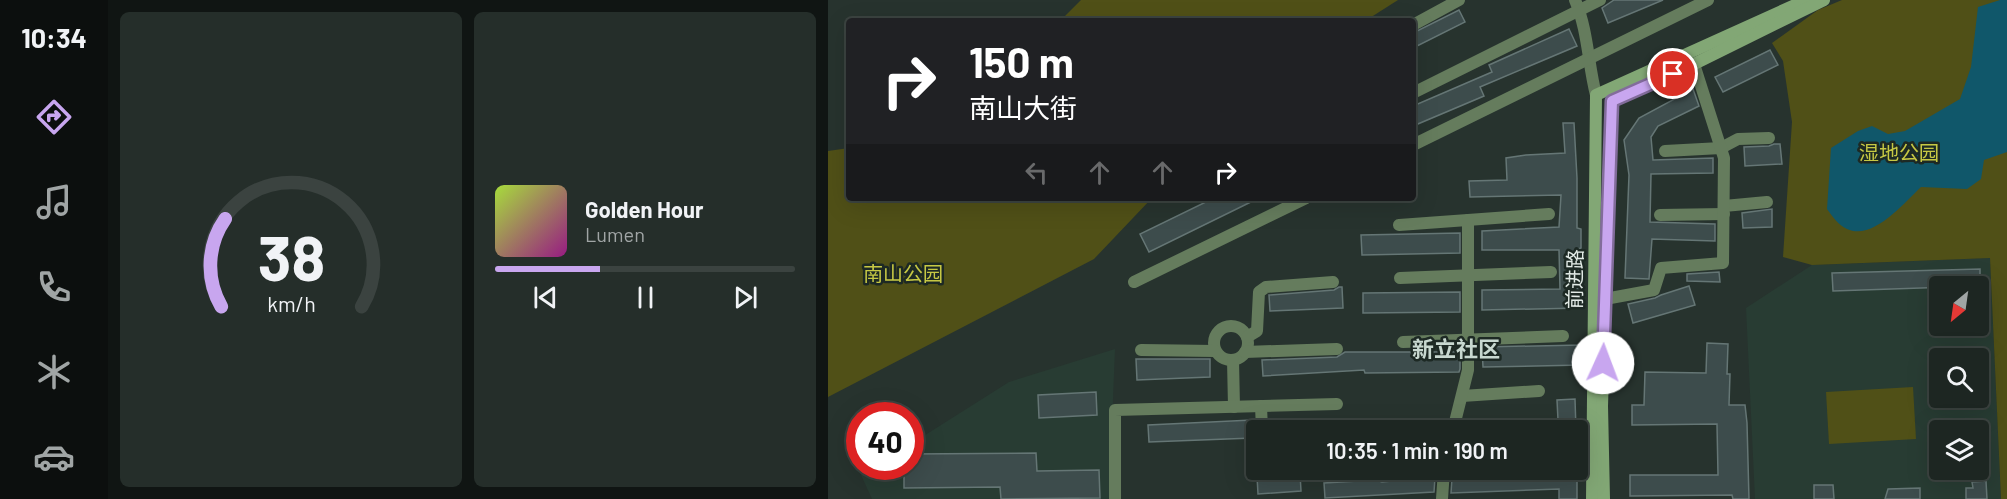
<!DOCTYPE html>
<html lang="en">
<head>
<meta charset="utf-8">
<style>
  body { margin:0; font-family:Barlow,"Noto Sans SC",sans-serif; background:#252e2a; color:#f1f3f6; height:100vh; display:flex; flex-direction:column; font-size:22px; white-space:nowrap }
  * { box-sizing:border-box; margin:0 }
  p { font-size:20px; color:#a0a5a5 }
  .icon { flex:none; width:33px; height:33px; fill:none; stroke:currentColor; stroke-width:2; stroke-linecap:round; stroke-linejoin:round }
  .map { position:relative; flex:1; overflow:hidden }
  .side { display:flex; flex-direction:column; gap:12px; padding:12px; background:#101513; width:720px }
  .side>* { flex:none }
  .hud { position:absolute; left:18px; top:18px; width:570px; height:183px; border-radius:6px; box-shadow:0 6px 24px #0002,0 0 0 2px #3b4340; background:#202124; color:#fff; overflow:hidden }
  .needle { width:39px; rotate:209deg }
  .buttons { position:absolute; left:1101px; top:276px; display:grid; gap:12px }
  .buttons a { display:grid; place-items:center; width:60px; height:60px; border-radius:6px; background:#1d2622; box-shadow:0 6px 24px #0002,0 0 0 2px #3b4340; font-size:30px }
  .speed { position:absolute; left:18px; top:402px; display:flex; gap:12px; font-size:30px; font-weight:700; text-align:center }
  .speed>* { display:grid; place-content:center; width:78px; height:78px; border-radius:50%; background:#1d2622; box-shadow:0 6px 24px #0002,0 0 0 2px #3b4340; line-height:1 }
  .speed .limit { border:9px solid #d22; background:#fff; color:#111 }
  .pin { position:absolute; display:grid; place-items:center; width:51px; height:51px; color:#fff; margin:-26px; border:3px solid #fff; border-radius:50%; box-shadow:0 2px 6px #0007 }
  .me { position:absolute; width:66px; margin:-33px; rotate:2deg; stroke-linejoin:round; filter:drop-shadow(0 0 4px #0008) }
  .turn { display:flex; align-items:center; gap:21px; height:126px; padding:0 24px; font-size:27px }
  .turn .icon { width:78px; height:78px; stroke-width:2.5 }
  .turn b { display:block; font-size:42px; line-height:51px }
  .lanes { display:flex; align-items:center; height:57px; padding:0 24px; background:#0003; justify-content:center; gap:30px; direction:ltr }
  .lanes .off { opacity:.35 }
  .side .card { flex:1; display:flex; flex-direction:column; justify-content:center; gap:9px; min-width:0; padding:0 21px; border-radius:9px; background:#252e2a }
  .side .dial { align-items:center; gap:0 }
  .dial svg { height:156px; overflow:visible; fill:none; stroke:#3b4340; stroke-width:7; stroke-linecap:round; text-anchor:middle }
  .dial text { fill:#f1f3f6; stroke:none }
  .song { display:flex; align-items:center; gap:18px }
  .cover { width:72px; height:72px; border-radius:9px; background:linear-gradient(135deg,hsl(80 70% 55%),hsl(310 70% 35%)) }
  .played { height:6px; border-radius:3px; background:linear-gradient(90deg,#c8a6ef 35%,#3b4340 35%) }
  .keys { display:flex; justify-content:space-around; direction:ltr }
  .side .tiles { flex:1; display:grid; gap:12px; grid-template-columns:repeat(2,1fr) }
  .trip { position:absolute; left:418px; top:420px; width:342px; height:60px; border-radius:6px; background:#1d2622; box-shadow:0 6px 24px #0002,0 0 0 2px #3b4340; font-weight:600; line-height:60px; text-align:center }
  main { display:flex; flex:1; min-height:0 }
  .menu { display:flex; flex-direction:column; width:108px; justify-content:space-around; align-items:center; background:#0c0f0e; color:#a0a5a5 }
  .menu .icon { width:42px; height:42px }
  .menu .selected { color:#c8a6ef }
  .menu b { font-size:27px; color:#f1f3f6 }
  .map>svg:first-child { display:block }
</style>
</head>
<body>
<main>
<nav class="menu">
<b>10:34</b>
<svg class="icon selected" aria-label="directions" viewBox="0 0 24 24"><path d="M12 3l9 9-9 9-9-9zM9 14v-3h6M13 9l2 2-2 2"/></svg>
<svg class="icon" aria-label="music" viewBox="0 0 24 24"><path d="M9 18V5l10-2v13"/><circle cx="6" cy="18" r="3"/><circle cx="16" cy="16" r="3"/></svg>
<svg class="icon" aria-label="phone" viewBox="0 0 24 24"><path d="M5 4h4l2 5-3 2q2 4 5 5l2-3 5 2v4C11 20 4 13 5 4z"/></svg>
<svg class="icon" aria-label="climate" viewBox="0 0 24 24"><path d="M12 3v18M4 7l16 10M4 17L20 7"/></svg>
<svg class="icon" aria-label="car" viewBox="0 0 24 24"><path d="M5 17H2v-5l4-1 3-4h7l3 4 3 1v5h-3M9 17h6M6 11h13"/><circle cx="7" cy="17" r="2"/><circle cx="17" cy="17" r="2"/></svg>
</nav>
<section class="side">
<div class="tiles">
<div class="card dial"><svg viewBox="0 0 100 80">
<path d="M14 69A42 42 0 1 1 86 69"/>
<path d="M14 69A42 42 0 0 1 16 24" stroke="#c8a6ef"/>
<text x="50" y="56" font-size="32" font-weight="700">38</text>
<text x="50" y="72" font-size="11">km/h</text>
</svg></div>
<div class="card">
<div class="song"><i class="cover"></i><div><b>Golden Hour</b><p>Lumen</p></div></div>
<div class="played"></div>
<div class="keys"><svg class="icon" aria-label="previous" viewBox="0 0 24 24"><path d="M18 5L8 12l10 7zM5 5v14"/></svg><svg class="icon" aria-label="pause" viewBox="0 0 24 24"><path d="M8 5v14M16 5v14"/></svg><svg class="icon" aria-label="next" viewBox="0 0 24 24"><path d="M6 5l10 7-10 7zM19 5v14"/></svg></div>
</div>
</div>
</section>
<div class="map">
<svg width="1179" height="499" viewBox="0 0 1179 499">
  <rect width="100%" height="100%" fill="#27332e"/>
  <!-- built -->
  <g fill="#283c33" fill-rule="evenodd">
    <path d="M1162,258L1173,499H927L918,308L984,265ZM1112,286H1150V326H1112ZM1112,358H1150V398H1112ZM1112,430H1150V470H1112Z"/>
    <polygon points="287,349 281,499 44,499 33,475 47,467 82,466 83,444 181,382"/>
  </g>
  <!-- green -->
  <g fill="#505017">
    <polygon points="253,0 570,0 537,21 232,21"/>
    <polygon points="1014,0 1179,0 1179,499 1173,499 1162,258 984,265 955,257 964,122 955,61 944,43 990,10"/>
    <polygon points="21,148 21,198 324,198 266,259 0,397 0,151"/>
    <polygon points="1085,387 1088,439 1001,444 998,392"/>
  </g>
  <!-- water -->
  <path fill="#10576a" d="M1172,0H1179V152L1156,160L1153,179L1139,189L1093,187C1076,203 1045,241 1019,229C1010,225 1005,217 999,209L1003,148L1030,131L1044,126L1060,134L1077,131L1132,99L1143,67L1150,7Z"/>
  <!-- building -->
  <g fill="#3d4c4c" stroke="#657675" stroke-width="1.5">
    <polygon points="786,0 835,0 780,23 774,8"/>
    <polygon points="631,10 637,22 585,48 585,33"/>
    <polygon points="741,29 749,46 652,87 656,96 585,126 585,106 664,72 661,65"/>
    <polygon points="942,50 950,65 895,92 887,77"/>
    <polygon points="865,89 871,106 830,126 823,137 825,160 885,158 885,173 823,174 822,222 887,224 887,241 824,239 821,279 797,278 801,175 796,140 811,118"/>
    <polygon points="735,123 746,123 749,178 749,228 753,229 753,248 750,249 750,289 753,288 753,308 654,310 654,290 732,289 731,250 654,250 654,231 731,227 733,195 642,197 641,181 679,180 678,158 698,155 737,153"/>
    <polygon points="946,144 952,144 954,164 917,166 916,147 941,146"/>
    <polygon points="386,198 431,198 321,252 312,234"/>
    <polygon points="944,209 944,227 915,228 914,213"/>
    <polygon points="632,233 632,253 534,255 533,235"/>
    <polygon points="1152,269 1152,286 1005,291 1004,273"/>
    <polygon points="891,272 892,282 859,281 859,274"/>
    <polygon points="861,286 867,305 805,323 800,304 827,298 833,295"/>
    <polygon points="511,287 514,287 515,308 442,311 441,295 506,290"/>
    <polygon points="632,292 632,312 535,313 535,293"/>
    <polygon points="879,343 900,344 899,374 902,374 901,405 917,405 919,423 921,499 905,499 904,495 802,496 802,475 890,475 889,424 804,425 804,405 816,405 817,372 878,373"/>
    <polygon points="753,345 754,365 655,367 654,347"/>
    <polygon points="517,352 632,352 632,369 631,372 537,373 536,370 435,376 434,360 509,357"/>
    <polygon points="308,359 382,359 382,377 309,380"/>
    <polygon points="268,392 269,415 211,418 210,395"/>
    <polygon points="747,399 748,430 687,430 689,422 730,420 729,400"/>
    <polygon points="524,419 524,430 451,430 451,421"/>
    <polygon points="424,420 425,438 321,442 320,425"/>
    <polygon points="208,453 209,471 271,470 272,498 173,499 172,487 76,488 76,466 82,466 82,454"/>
    <polygon points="730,470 749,470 749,499 731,499 731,489 623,493 624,478 730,472"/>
    <polygon points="472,473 473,491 430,494 429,476"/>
    <polygon points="607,477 606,492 497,498 496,483 548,480 554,482"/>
    <polygon points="1158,481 1159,499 1138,499 1138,488 1145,488 1144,482"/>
    <polygon points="986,485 1005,485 1006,499 986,499"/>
    <polygon points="1092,488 1092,499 1057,499 1060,489"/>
  </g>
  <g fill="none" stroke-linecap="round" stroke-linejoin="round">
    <!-- street -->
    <g stroke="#657c5d" stroke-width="12">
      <path d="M747,0C760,30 760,64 768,95"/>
      <polyline points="585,25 631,0"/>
      <polyline points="585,93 772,0"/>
      <polyline points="585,145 880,0"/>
      <polyline points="837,151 893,148 910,139 941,138"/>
      <polyline points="896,206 939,202"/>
      <polyline points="832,215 896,214"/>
      <polyline points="571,225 721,214"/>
      <polyline points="572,278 723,272"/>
      <polyline points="306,282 478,198"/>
      <polyline points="777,299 826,290 833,268 895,263 896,158 866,64"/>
      <circle cx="403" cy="343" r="17"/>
      <polyline points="419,337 429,331 431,292 438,287 505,282"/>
      <polyline points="575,342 735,336"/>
      <polyline points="313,350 387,351"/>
      <polyline points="417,352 509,349"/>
      <polyline points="405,360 406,407"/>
      <polyline points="634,396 711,391"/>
      <polyline points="433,406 434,430"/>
      <polyline points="625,430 640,370 640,220"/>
      <polyline points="553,474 604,470"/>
      <polyline points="287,499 287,410 509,404"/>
      <polyline points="614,499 616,470"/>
    </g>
    <!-- secondary -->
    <g stroke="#82a775" stroke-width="12">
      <polyline points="764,499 768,95 978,0"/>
      <polyline points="776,499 774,406 784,101 866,64 996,0"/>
    </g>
  </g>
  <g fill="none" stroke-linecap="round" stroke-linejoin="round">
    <defs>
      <polyline id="route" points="775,363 784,101 845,74"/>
    </defs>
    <!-- route casing -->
    <use href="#route" stroke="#826c9b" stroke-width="15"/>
    <!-- route -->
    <use href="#route" stroke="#c8a6ef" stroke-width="10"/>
  </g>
  <g text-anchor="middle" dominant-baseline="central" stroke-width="5" stroke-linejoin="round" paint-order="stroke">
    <!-- park labels -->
    <g font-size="20" fill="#c6c844" stroke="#1d2924">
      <text x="1071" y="152">湿地公园</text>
      <text x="75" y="273">南山公园</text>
    </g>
    <!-- street labels -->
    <g font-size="20" fill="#e3ebe7" stroke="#1d2924">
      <text transform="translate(746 279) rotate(-89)">前进路</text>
    </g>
    <!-- quarter labels -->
    <g font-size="22" font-weight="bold" fill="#c8d8d0" stroke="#1d2924">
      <text x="628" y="348">新立社区</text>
    </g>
  </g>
</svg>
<div class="buttons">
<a><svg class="needle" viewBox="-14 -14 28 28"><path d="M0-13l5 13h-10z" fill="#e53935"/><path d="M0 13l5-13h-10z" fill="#a0a5a5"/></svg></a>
<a><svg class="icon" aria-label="search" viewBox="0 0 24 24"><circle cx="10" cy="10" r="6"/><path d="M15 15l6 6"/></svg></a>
<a><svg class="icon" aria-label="layers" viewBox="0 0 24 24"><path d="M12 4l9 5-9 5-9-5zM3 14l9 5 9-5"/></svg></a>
</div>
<div class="speed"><div class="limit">40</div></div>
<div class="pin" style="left:845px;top:74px;background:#d93025"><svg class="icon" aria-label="arrive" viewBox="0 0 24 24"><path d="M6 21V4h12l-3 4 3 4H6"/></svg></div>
<svg class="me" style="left:775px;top:363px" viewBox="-20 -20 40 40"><circle r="19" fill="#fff"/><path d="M0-13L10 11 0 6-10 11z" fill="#c8a6ef"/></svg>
<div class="trip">10:35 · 1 min · 190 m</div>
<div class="hud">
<div class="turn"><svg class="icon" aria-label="right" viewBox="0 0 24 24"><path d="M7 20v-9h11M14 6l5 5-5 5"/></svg><div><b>150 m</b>南山大街</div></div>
<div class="lanes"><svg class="icon off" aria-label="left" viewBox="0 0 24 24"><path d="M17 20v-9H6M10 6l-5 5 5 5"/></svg><svg class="icon off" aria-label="ahead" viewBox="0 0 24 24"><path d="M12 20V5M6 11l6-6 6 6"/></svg><svg class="icon off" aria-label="ahead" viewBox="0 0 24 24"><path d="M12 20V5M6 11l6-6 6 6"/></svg><svg class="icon" aria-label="right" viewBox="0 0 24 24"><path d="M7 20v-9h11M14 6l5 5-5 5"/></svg></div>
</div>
</div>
</main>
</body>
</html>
